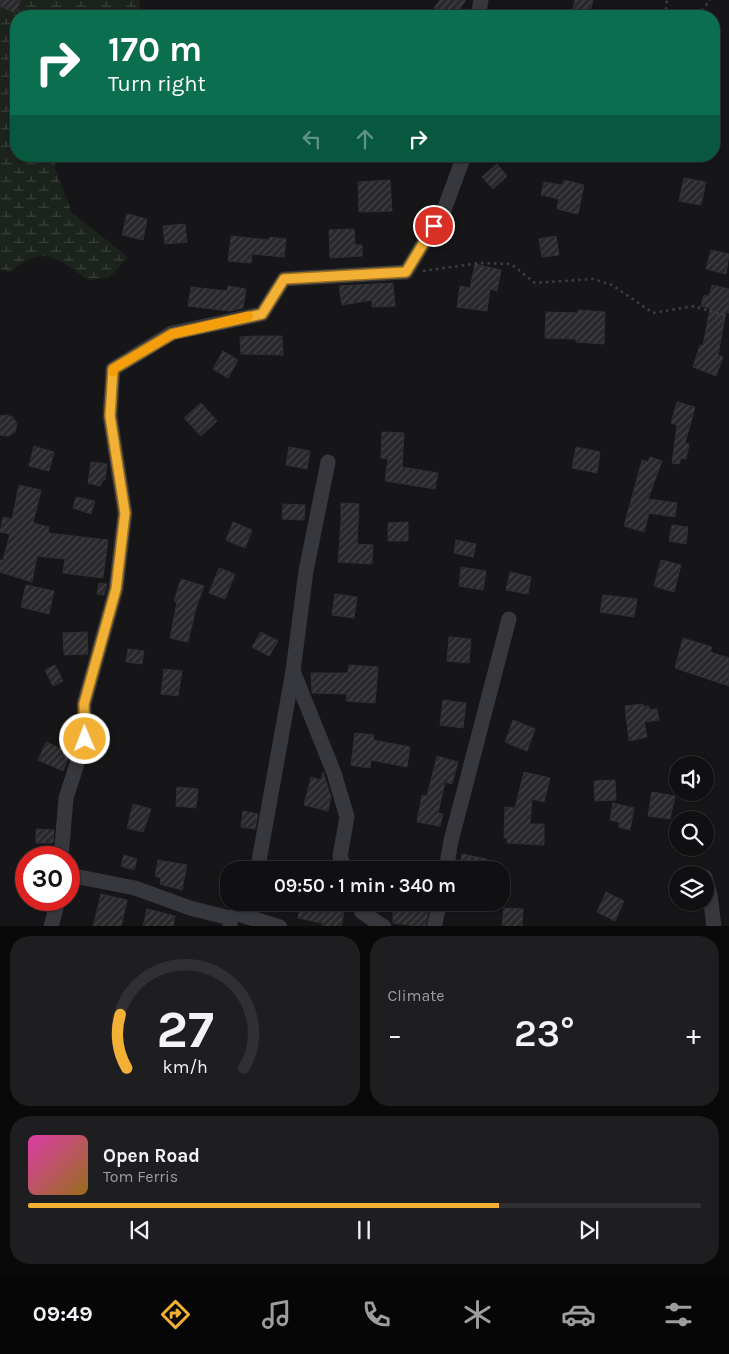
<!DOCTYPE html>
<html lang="en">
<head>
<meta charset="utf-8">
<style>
  body { margin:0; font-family:Karla,sans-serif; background:#1e1e20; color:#f1f3f6; height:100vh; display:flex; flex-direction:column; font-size:19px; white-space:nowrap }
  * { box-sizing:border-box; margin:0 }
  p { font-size:16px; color:#9c9d9f }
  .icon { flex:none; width:28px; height:28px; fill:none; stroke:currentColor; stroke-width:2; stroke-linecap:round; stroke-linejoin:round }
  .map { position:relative; height:926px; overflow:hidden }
  .panel { display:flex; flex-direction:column; gap:10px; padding:10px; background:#09090a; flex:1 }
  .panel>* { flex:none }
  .hud { position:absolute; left:10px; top:10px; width:710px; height:152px; border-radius:20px; box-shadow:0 1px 4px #0004,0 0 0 1px #303032; background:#0b6e4f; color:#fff; overflow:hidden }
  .tools { position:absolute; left:669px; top:756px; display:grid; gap:10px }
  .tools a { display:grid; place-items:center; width:45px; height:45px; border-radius:50%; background:#101012; box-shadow:0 1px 4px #0004,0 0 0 1px #303032; font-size:25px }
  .speed { position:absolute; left:15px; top:846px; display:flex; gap:10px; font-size:25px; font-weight:700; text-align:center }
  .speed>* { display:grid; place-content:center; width:65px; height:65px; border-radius:50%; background:#101012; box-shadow:0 1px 4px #0004,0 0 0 1px #303032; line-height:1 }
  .speed .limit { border:8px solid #d22; background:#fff; color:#111 }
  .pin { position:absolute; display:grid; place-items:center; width:42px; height:42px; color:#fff; margin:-21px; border:2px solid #fff; border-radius:50%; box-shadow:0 1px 5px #0007 }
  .me { position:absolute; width:55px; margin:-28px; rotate:359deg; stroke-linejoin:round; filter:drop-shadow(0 0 4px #0008) }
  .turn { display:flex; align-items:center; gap:18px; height:105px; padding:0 15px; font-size:22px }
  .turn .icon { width:65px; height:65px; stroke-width:2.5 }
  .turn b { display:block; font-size:35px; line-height:42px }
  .lanes { display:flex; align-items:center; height:48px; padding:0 15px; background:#0003; justify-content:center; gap:25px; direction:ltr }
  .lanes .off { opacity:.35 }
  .big { font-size:38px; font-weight:600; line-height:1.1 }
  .panel .widget { flex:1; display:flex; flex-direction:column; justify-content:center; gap:8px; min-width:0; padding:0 18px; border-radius:20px; background:#1e1e20 }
  .panel .dial { align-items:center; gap:0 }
  .dial svg { height:130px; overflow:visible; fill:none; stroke:#303032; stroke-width:7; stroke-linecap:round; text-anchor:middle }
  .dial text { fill:#f1f3f6; stroke:none }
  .song { display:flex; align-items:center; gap:15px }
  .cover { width:60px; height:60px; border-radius:8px; background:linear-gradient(135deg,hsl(320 70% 55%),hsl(40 70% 35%)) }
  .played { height:5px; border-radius:2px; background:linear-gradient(90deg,#f2b134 70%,#303032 70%) }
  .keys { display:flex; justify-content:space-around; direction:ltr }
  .heat { display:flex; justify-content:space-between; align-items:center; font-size:28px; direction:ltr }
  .panel .tiles { flex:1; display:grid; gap:10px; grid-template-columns:1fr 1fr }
  .widget:last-child { grid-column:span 2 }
  .trip { position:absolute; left:220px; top:861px; width:290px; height:50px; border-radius:20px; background:#101012; box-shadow:0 1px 4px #0004,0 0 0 1px #303032; font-weight:600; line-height:50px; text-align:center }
  .tab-bar { display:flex; height:80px; justify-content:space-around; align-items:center; background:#060607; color:#9c9d9f }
  .tab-bar .icon { width:35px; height:35px }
  .tab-bar .current { color:#f2b134 }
  .tab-bar b { font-size:22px; color:#f1f3f6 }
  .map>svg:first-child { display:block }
</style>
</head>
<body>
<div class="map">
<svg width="729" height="927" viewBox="0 0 729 927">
  <defs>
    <pattern id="wetland-marsh" width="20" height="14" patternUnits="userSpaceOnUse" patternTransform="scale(1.25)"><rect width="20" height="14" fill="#1c231d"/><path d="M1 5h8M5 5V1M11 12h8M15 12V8" fill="none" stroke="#3a403c"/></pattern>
    <pattern id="building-hatch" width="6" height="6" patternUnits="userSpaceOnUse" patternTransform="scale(1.25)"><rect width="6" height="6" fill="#29292c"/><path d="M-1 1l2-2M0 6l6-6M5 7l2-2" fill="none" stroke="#454548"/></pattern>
  </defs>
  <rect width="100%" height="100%" fill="#161618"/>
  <!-- wetland -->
  <path fill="url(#wetland-marsh)" d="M0,0H140L138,16H16V156H56L55,169L72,213L128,257L109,278L88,280C74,271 53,251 34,257C26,259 18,267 10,272L0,270Z"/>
  <!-- building -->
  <g fill="url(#building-hatch)" stroke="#303034">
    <polygon points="0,0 21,0 15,13 0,6"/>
    <polygon points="440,0 466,0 455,16 447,16 434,8"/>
    <polygon points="575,0 593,0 589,16 571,16"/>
    <polygon points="497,164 507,176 493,189 482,177"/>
    <polygon points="684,178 706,182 701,205 679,201"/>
    <polygon points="390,180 392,211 359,212 358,182"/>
    <polygon points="564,180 584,185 578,214 557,209 559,199 541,195 544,182 562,185"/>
    <polygon points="127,214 147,219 143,240 122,235"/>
    <polygon points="185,224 187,242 165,244 163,226"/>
    <polygon points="354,229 355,245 362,245 362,256 330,258 329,230"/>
    <polygon points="231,236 269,240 270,237 286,239 284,257 252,254 251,263 228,261"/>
    <polygon points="556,236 559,255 542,257 539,239"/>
    <polygon points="711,250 729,254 726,274 706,269"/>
    <polygon points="475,264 501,270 497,291 490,289 487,311 457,307 460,286 470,288"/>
    <polygon points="393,283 395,306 372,307 372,300 342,305 339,286"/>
    <polygon points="712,285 729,289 729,313 726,312 718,355 723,357 716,376 693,367 700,345 703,346 710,308 701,306 704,295 709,296"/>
    <polygon points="228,286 246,289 243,308 230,311 188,306 191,287 227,291"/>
    <polygon points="578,310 605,312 604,344 576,342 576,339 545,338 546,312 578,313"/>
    <polygon points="255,336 282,336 283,355 241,354 240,337"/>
    <polygon points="223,351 238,360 228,378 213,369"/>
    <polygon points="677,402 695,407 685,443 689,444 686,459 681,458 679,464 672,463 677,425 671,423"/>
    <polygon points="201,403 217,421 201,436 184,418"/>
    <polygon points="6,415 13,417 17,424 15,432 9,436 0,435 0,416"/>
    <polygon points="382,432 404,433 402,467 438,473 435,489 385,481 388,459 381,458"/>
    <polygon points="34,446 54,452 49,471 29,466"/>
    <polygon points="289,447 310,451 307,469 286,465"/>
    <polygon points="576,447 600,452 597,473 572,468"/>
    <polygon points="650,457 662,461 648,499 677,503 675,517 649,513 644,532 624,526 642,460 648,462"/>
    <polygon points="91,462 107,464 105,480 103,480 100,486 88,483"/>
    <polygon points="19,485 41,490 33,523 49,527 48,533 108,540 103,578 63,573 65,559 37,556 32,582 0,572 0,560 3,560 10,534 0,532 3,517 12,519"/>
    <polygon points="76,497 95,501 91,514 73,508"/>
    <polygon points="341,503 359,504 357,544 373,545 372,564 338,562 341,523"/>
    <polygon points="283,504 305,505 304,520 282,519"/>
    <polygon points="233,522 252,530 245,548 226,540"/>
    <polygon points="408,522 408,541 388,541 388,523"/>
    <polygon points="672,525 688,527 686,544 669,541"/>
    <polygon points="456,540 476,544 473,557 454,553"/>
    <polygon points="661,560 681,565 674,592 654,586"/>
    <polygon points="461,567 486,571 483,590 459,586"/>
    <polygon points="219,568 235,574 225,599 209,593"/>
    <polygon points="510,572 531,577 528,594 506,590"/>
    <polygon points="181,579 204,586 196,608 188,642 170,638 177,602 174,601"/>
    <polygon points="99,583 107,584 104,595 97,594"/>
    <polygon points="26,585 54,591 49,614 21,607"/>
    <polygon points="335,594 357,597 354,618 332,615"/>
    <polygon points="603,595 637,599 634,617 600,612"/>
    <polygon points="87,632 88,654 64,655 63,633"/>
    <polygon points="261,632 278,641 269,656 252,647"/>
    <polygon points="449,637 471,639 469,663 447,661"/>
    <polygon points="683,638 712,647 710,652 729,658 729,686 675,668"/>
    <polygon points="128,649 144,651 142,664 126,662"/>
    <polygon points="55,665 63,681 53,686 45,670"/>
    <polygon points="349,665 378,667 375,703 346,701 347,694 312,693 311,673 348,673"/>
    <polygon points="164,669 182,671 178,696 161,694"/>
    <polygon points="443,700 466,703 463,728 440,725"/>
    <polygon points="643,704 643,707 649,706 649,710 657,709 659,720 644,722 647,737 629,741 625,706"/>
    <polygon points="513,720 535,729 527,751 505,742"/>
    <polygon points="355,733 374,735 373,740 410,747 407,767 371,760 370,768 351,765"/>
    <polygon points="46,742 70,753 63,771 38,760"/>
    <polygon points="437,756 458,762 452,784 445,782 438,813 443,814 440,826 417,822 422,795 427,796"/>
    <polygon points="323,772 331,797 328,811 304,805 311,777 321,780"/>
    <polygon points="524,772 550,778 544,802 532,799 530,824 544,824 544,845 507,843 507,838 504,838 505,807 515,808"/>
    <polygon points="615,780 616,800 595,801 594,781"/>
    <polygon points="177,787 198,789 196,808 176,806"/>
    <polygon points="652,792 675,796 670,819 648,816"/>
    <polygon points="613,803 634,808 630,830 619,827 619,822 610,820"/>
    <polygon points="133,804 151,809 143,832 127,828"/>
    <polygon points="243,811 258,814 255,829 241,827"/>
    <polygon points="36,829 54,830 53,843 36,843"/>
    <polygon points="462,854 487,859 485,870 459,870"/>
    <polygon points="124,855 137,859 134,870 121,866"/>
    <polygon points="158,860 187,865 182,890 160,884 161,878 155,876"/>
    <polygon points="606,892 624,901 615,921 597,912"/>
    <polygon points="101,894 127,900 121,927 93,927"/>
    <polygon points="301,902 346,902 341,927 322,927 322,923 298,918"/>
    <polygon points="413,904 429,908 425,927 393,923 393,908 412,910"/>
    <polygon points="504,908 523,909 522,927 502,926"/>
    <polygon points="147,909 175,916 173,927 143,927"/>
  </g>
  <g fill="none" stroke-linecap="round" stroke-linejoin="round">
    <!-- path -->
    <g stroke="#3d3f44" stroke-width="2.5" stroke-dasharray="2.5 4" stroke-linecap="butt">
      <polyline points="665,16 667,0"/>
      <polyline points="698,16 710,0"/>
      <polyline points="423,271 480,263 511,264 535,283 593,279 612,285 653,313 694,306 729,317"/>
    </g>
    <!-- minor -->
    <g stroke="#37383d" stroke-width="15">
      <polyline points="478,16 481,0"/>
      <polyline points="293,671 334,773 347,817 340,856 345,870"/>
      <polyline points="61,858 66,798 85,739 84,704 116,589 125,513 110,416 113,369 172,333 262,314 284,279 406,272 444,210 464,156"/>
      <polyline points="256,870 259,861 293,671 306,571 328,462"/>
      <polyline points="446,870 451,841 509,619"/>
      <polyline points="69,875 135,888 190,908 230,918"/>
      <polyline points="705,877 710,895 714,927"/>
      <polyline points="358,902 362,912 384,927"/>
      <polyline points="51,927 58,900"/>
      <polyline points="230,927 230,918 238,914 280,927"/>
      <polyline points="434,927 440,902"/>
    </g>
  </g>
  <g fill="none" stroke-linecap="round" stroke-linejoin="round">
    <defs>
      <polyline id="route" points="85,739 84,704 116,589 125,513 110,416 113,369 172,334 262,314 284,279 406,272 434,226"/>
    </defs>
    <!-- route casing -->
    <use href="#route" stroke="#9d7322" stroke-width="12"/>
    <!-- route -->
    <use href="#route" stroke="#f2b134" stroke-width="9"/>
    <!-- slow -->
    <polyline stroke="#f59e0b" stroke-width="9" points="113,372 113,369 172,334 249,316"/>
  </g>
</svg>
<div class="tools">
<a><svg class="icon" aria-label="sound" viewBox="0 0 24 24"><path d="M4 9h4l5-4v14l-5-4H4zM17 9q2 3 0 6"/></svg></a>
<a><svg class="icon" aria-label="search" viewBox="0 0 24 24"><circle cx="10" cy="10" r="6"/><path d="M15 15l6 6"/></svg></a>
<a><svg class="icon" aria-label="layers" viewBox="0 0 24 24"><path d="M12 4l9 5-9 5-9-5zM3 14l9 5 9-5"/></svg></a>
</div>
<div class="speed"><div class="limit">30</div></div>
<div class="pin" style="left:434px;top:226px;background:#d93025"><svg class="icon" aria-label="arrive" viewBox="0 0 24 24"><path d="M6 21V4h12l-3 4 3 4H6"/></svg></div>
<svg class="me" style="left:85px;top:739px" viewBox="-20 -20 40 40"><circle r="17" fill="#f2b134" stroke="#fff" stroke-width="3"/><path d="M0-11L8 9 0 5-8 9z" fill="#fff"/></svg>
<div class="trip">09:50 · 1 min · 340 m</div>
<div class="hud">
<div class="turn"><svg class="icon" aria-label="right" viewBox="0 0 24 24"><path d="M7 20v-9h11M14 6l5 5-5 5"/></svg><div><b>170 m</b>Turn right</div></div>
<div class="lanes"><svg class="icon off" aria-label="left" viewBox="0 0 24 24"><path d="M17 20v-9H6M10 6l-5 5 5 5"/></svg><svg class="icon off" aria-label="ahead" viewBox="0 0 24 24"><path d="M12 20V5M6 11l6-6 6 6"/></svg><svg class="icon" aria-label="right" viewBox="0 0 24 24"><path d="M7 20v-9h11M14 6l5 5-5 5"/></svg></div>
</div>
</div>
<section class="panel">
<div class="tiles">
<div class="widget dial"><svg viewBox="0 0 100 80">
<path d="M14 69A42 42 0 1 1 86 69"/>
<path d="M14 69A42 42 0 0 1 10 36" stroke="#f2b134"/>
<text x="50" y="56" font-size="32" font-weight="700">27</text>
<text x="50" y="72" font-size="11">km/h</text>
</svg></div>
<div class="widget"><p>Climate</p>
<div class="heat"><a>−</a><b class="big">23°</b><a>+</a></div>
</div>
<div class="widget">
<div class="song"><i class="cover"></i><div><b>Open Road</b><p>Tom Ferris</p></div></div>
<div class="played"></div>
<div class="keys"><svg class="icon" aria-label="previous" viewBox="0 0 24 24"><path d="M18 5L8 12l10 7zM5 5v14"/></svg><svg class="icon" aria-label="pause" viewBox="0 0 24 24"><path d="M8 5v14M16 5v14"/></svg><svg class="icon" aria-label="next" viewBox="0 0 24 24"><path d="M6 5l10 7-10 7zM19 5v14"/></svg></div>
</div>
</div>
</section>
<nav class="tab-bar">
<b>09:49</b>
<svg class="icon current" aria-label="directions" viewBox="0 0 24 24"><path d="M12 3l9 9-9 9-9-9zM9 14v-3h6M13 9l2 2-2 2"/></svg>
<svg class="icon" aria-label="music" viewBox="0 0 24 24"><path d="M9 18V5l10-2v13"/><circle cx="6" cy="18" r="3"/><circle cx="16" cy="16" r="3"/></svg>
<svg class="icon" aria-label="phone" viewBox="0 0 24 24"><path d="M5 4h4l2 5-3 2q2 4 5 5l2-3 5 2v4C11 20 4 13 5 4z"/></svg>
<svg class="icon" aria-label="climate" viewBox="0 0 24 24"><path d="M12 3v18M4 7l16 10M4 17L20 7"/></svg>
<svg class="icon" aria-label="car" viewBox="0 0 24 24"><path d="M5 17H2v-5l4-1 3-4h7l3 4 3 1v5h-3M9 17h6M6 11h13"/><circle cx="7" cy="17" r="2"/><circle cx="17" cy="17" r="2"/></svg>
<svg class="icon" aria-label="filters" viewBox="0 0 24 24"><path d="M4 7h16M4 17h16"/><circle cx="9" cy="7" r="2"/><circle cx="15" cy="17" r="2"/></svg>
</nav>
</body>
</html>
